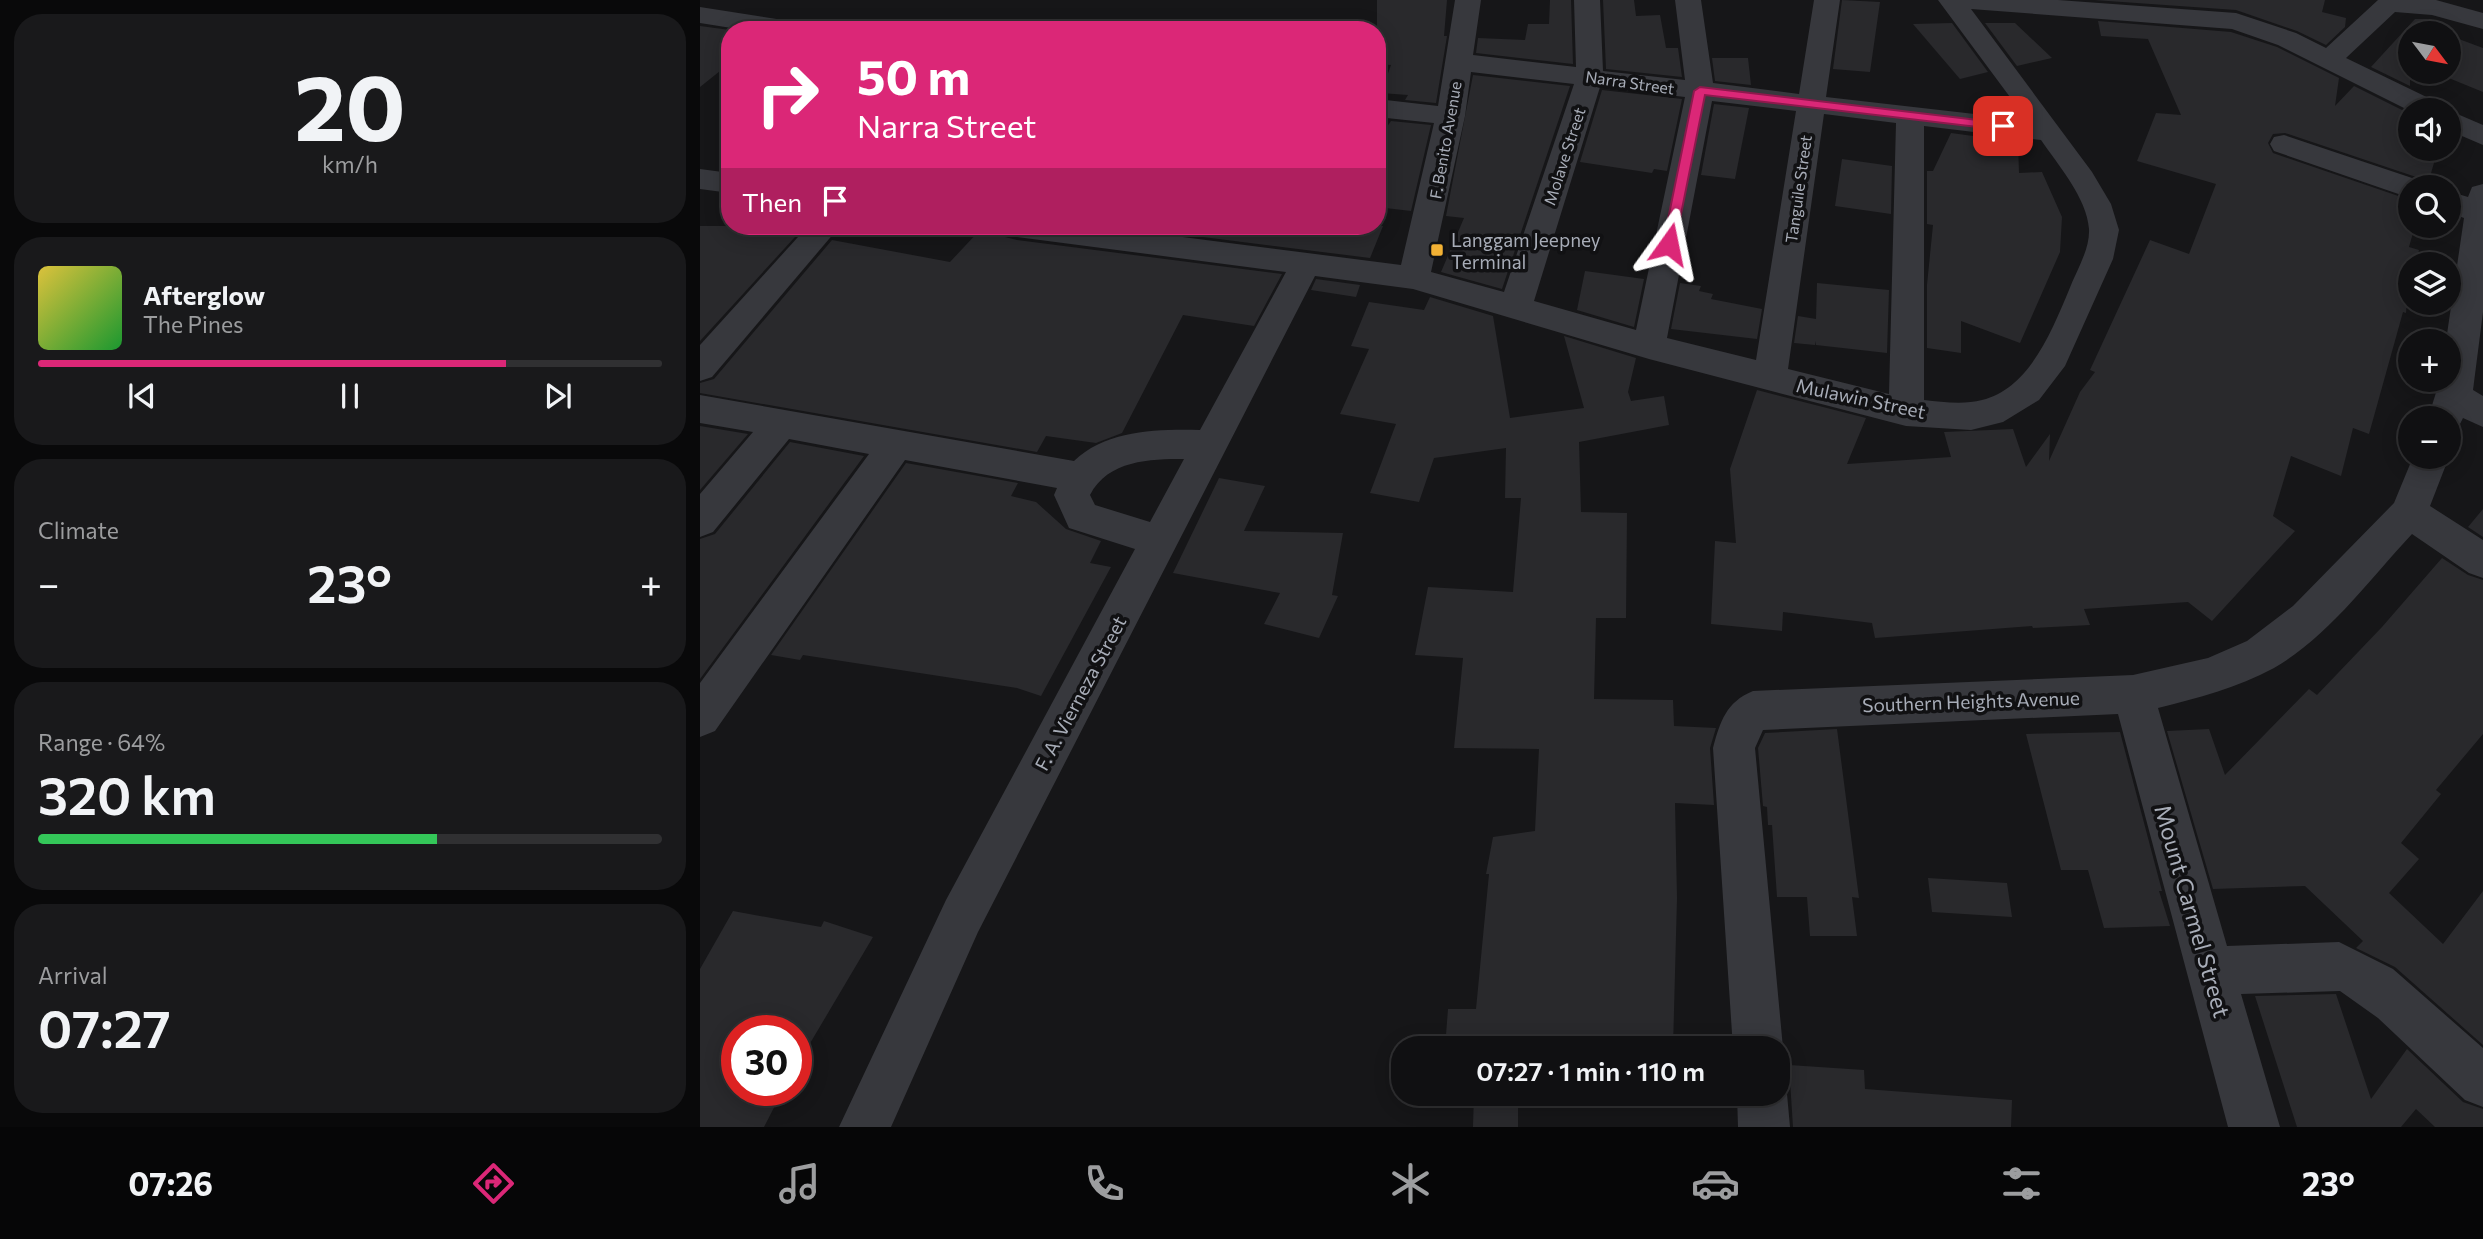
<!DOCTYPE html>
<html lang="en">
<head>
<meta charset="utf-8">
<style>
  body { margin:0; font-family:Commissioner,sans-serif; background:#19191b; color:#f1f3f6; height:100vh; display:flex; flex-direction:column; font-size:26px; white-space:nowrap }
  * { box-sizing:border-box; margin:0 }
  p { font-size:23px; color:#9c9d9f }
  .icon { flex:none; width:38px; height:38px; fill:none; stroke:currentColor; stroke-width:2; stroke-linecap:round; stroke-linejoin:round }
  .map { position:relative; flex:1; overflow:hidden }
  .panel { display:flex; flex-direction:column; gap:14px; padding:14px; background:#09090a; width:700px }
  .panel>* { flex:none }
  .guide { position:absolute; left:21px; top:21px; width:665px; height:214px; border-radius:28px; box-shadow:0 4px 18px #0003,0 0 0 2px #303032; background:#db2777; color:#fff; overflow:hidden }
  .needle { width:46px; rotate:122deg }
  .buttons { position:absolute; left:1698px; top:21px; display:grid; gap:14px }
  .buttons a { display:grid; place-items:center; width:63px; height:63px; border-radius:50%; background:#101012; box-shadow:0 4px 18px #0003,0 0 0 2px #303032; font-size:35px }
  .speed { position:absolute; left:21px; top:1015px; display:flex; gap:14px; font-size:35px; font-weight:700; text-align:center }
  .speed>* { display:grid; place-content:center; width:91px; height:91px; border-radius:50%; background:#101012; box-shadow:0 4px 18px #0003,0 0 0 2px #303032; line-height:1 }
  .speed .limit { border:10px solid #d22; background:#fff; color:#111 }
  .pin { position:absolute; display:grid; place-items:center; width:60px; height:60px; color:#fff; margin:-30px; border-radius:14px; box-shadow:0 4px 10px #0006 }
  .me { position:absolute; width:77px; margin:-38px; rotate:12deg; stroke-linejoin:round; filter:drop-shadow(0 0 5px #0008) }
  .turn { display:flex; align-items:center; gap:24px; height:147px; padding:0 21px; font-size:32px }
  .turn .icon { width:91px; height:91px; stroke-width:2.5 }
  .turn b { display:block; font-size:49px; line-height:60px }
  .then { display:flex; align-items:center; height:66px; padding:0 21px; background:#0003; gap:14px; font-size:26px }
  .big { font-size:52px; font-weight:600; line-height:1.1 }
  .panel .card { flex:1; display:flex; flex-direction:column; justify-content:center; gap:10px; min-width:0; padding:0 24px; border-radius:28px; background:#19191b }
  .panel .dial { align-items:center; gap:0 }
  .dial b { font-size:91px; line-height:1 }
  .song { display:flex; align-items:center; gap:21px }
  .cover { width:84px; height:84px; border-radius:10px; background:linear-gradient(135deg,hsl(50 70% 55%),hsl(130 70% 35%)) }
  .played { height:7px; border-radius:4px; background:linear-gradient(90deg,#db2777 75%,#303032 75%) }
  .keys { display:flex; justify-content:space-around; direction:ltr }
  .heat { display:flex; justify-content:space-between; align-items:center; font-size:38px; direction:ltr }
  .charge { height:10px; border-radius:5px; background:linear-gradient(90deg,#34c759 64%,#303032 0) }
  .trip { position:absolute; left:691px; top:1036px; width:399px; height:70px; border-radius:28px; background:#101012; box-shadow:0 4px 18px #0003,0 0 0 2px #303032; font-weight:600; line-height:70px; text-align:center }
  .menu { display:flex; height:112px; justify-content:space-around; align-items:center; background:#060607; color:#9c9d9f }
  .menu .icon { width:49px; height:49px }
  .menu .active { color:#db2777 }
  .menu b { font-size:32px; color:#f1f3f6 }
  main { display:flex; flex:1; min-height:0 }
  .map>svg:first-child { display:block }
</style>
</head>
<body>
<main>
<section class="panel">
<div class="card dial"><b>20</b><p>km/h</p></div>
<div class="card">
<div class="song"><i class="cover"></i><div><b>Afterglow</b><p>The Pines</p></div></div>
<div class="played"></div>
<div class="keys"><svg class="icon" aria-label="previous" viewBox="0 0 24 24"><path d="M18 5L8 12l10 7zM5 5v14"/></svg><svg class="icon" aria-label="pause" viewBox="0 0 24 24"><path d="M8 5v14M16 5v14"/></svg><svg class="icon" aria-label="next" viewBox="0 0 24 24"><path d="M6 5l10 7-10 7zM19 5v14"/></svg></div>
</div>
<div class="card"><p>Climate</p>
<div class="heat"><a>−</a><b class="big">23°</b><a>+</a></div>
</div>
<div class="card"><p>Range · 64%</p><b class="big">320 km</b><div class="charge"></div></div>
<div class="card"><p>Arrival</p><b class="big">07:27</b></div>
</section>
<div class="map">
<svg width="1783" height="1127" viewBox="0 0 1783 1127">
  <rect width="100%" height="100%" fill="#161618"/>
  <!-- building -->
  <g fill="#29292c">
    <polygon points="677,0 747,0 744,36 747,36 736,103 705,100 708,95 681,93 691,65 677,64"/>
    <polygon points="850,0 871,0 873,64 776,53 778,38 825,40 828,24 849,24"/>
    <polygon points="903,0 934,0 936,16 960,15 966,48 978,48 982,77 906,69"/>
    <polygon points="1142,0 1180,2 1170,72 1133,69"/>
    <polygon points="1394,0 1625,0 1622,12 1646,18 1645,27 1626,45 1597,31 1536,10"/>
    <polygon points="1715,19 1726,19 1748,28 1748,33 1710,33 1710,86 1671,67"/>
    <polygon points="1398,21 1531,32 1577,47 1639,78 1635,106 1654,86 1710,114 1710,149 1738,149 1727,187 1722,179 1585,133 1573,134 1568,143 1573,153 1710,200 1710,226 1715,226 1709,247 1719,250 1716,264 1710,264 1706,313 1703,312 1669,434 1653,428 1641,476 1591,456 1573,516 1595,531 1512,621 1488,602 1384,609 1390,625 1333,628 1332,626 1175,638 1172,623 1083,612 1082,631 1011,624 1015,541 1036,543 1030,469 1057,390 1166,418 1147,464 1251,457 1244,432 1313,429 1326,467 1350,434 1349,461 1380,392 1395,372 1390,370 1450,240 1489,254 1516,184 1437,161 1456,113 1481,115 1448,39 1401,36"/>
    <polygon points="1252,23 1288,72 1260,79 1213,24"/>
    <polygon points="1285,23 1315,23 1352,58 1317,66"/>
    <polygon points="0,26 30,30 30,63 0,87"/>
    <polygon points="1748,35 1783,48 1783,92 1734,72 1748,72"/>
    <polygon points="1012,58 1048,58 1051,85 1015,81"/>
    <polygon points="773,75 870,86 802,289 741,272 764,218 746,216"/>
    <polygon points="902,90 982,99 967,171 954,169 952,173 880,162"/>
    <polygon points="1014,104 1049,108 1035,179 1001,175"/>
    <polygon points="691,121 731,125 711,211 677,207 677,141"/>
    <polygon points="1251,133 1318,142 1319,173 1342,172 1362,217 1360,252 1320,343 1261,321 1261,353 1227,348 1227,285 1233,225 1227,224 1227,171 1233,171"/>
    <polygon points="1142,159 1192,166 1191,214 1135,206"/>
    <polygon points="0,226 105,226 0,341"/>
    <polygon points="416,226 683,226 670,258"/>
    <polygon points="301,229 305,237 317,240 582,274 554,326 483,315 422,433 396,443 346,436 337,452 0,393 0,383 14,379 132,240 250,262 279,231 300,236"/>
    <polygon points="885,271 944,279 934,327 877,310"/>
    <polygon points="616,279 660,285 656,297 611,290"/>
    <polygon points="980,283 1001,286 999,291 1013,294 1011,299 1062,309 1057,339 971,329"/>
    <polygon points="1117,283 1189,290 1187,353 1116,345 1116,341 1115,345 1094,343 1098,316 1116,319"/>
    <polygon points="730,297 793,316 810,418 884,408 864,336 936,358 928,392 931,401 964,396 969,425 879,442 881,512 927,513 926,618 896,618 894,699 973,700 974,726 1016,728 1010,748 1014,805 975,803 977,898 973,1048 745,1048 748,1009 776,1009 789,874 786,874 793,837 835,831 839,749 754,748 763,658 715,655 728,587 813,592 821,498 805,498 806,448 734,458 719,502 670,493 696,424 640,414 669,349 651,346 669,302 724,310"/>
    <polygon points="0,426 48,434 0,490"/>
    <polygon points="90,442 164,456 0,679 0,539 15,534"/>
    <polygon points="206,463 318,483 311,496 336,502 366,529 401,541 390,563 411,567 341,696 317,688 103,655 100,660 71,655"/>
    <polygon points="519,478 565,486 544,531 643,533 632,595 638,596 619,638 564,624 580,593 473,573"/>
    <polygon points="1783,509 1783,537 1768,527"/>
    <polygon points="1742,558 1768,575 1783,580 1783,734 1736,790 1741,794 1701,843 1719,859 1689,893 1743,944 1783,891 1783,1045 1695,967 1656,948 1663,941 1605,886 1513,889 1467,731 1509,729 1525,775 1609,689 1617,695 1682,627"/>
    <polygon points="1137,729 1159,898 1152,897 1157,936 1110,936 1107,897 1077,897 1072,825 1068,825 1067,807 1063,806 1058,748 1065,733"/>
    <polygon points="1420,732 1462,891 1459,891 1470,926 1404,928 1388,870 1361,870 1326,734"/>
    <polygon points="1228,878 1307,883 1312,917 1232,912"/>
    <polygon points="33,911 121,927 124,921 173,937 96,1067 96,1031 37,1031 37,1090 83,1090 64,1127 0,1127 0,969"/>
    <polygon points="1636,994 1671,1099 1707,1049 1763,1102 1783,1109 1783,1127 1735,1127 1716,1109 1701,1127 1597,1127 1555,996"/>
    <polygon points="1089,1065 1164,1070 1165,1089 1312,1100 1311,1127 1093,1127"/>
    <polygon points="774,1094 818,1094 818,1127 773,1127"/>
  </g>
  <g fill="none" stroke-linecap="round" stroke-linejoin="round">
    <!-- minor -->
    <g fill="#37383d" fill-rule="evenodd">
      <path d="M755,0H781L773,55L876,67L874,0H900L903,71L985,80L975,0H1001L1013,83L1099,94L1114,0H1140L1126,97L1327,120L1238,0H1358L1536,13L1596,33L1626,48L1678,0H1736L1783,13V29L1732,15L1695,12L1646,58L1741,104L1745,110L1710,111L1578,45L1532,29L1271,9L1392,172L1411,204L1419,230L1413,259L1365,366L1339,400L1303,422L1271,430L1206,426L949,359L713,289L615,276L278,932L191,1127H139L246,900L435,549L369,528L354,495L357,488L205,460L15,731L0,737V683L169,454L89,439L13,532L0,537V494L53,432L0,423V395L374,461C406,430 458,429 500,430L586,272L317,237L306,234L302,226H397L701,265L734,123L677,117V99L738,106ZM771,72L874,84L804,292L731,272L765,116ZM900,87L985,97L936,330L834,301ZM1012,101L1096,111L1056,360L967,338ZM1124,114L1196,123L1189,394L1088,369ZM1224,126L1341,140C1358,165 1387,198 1389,229C1390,250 1376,271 1369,290C1352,330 1330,388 1282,400C1264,405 1242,402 1224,400ZM484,459L450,522L395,505L390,495C408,460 450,459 484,459Z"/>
      <polygon points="0,7 96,22 105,24 109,30 44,30 0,23"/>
      <polygon points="1747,110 1748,110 1783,125 1783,145 1748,130"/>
      <polygon points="1584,135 1721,181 1724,187 1710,187 1710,198 1574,151 1570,144 1574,137"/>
      <polygon points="0,169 30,173 30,193 0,189"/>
      <polygon points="1783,184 1783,312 1773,390 1783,396 1783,427 1763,418 1758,428 1748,431 1748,418 1728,418 1740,380 1748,380 1746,341 1764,218 1748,212 1748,191 1768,197 1772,187"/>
      <polygon points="108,226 140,226 12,377 0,381 0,345"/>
      <path d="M1748,455L1749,457L1730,506L1783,540V578L1769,573L1712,534C1670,579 1628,637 1574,668C1537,688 1498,698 1458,708L1527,946L1639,942L1693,969L1783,1048V1107L1765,1100L1678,1018L1640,991L1541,994L1580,1127H1528L1418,714L1063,730L1055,748L1083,1048L1078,1060V1048H1033L1013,748C1020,722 1026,702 1053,691L1433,675L1508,658L1547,641L1593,606L1694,503L1713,457Z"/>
      <polygon points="1078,1075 1087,1094 1090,1127 1038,1127 1037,1094 1078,1094"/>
    </g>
  </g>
  <!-- route -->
  <polygon fill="#db2777" stroke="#8e194d" stroke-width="2" points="1000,87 1303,123 1309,126 1303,130 1005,95 975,244 969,249 963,244 994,91"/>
  <!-- markers -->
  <rect fill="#f2b134" stroke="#111113" stroke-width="2.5" x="730" y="243" width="14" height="14" rx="3.5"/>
  <g text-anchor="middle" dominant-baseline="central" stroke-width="7" stroke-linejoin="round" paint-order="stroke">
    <!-- far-street labels -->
    <g font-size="16" fill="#a8adb8" stroke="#111113">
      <text transform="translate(930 82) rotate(8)">Narra Street</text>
      <text transform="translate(745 140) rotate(-80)">F. Benito Avenue</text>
      <text transform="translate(864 156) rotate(-72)">Molave Street</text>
      <text transform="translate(1098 189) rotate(-82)">Tanguile Street</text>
    </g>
    <!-- poi labels -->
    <g font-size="19" fill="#a8adb8" stroke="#111113" text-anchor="start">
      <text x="751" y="239">Langgam Jeepney<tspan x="751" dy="22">Terminal</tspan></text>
    </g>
    <!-- street labels -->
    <g font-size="19" fill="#a8adb8" stroke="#111113">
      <text transform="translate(1161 398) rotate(12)">Mulawin Street</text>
      <text transform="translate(380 693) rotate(-62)">F. A. Vierneza Street</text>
      <text transform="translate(1271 701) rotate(-2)">Southern Heights Avenue</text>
    </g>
    <!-- near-street labels -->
    <g font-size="23" fill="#a8adb8" stroke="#111113">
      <text transform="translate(1493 911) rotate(74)">Mount Carmel Street</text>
    </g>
  </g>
</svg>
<div class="buttons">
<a><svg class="needle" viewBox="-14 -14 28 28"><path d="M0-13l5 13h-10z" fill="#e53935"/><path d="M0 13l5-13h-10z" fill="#9c9d9f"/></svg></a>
<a><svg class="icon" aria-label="sound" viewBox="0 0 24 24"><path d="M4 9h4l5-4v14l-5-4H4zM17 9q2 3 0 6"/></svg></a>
<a><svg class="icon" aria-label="search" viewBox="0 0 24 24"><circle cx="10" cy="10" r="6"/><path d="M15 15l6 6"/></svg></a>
<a><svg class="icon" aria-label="layers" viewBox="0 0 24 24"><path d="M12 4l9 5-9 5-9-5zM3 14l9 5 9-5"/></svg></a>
<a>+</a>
<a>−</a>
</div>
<div class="speed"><div class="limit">30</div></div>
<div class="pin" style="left:1303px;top:126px;background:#d93025"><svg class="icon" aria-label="arrive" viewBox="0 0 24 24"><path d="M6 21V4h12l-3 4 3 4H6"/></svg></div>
<svg class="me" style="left:969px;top:244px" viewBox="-20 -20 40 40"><path d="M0-17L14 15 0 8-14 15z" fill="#db2777" stroke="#fff" stroke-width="4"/></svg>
<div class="trip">07:27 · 1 min · 110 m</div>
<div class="guide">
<div class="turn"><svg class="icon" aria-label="right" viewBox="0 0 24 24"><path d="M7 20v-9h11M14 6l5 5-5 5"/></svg><div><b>50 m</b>Narra Street</div></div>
<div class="then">Then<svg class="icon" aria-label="arrive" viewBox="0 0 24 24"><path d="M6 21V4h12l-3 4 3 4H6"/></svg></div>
</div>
</div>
</main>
<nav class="menu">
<b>07:26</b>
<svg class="icon active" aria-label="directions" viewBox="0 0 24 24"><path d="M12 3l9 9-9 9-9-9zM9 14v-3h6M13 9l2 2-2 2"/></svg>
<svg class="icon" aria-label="music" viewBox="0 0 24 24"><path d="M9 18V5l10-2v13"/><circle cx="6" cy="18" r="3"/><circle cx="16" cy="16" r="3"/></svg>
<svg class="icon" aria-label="phone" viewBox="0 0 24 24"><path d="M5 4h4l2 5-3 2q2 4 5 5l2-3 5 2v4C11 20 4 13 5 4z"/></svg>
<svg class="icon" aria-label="climate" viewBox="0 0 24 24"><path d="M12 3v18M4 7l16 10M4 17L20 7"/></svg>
<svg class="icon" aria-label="car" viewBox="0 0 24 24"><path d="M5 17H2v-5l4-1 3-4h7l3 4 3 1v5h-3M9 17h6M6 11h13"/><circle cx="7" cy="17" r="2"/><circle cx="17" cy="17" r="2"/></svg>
<svg class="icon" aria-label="filters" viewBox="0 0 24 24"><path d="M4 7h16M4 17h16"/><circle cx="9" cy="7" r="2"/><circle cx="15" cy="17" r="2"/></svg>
<b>23°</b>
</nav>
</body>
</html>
